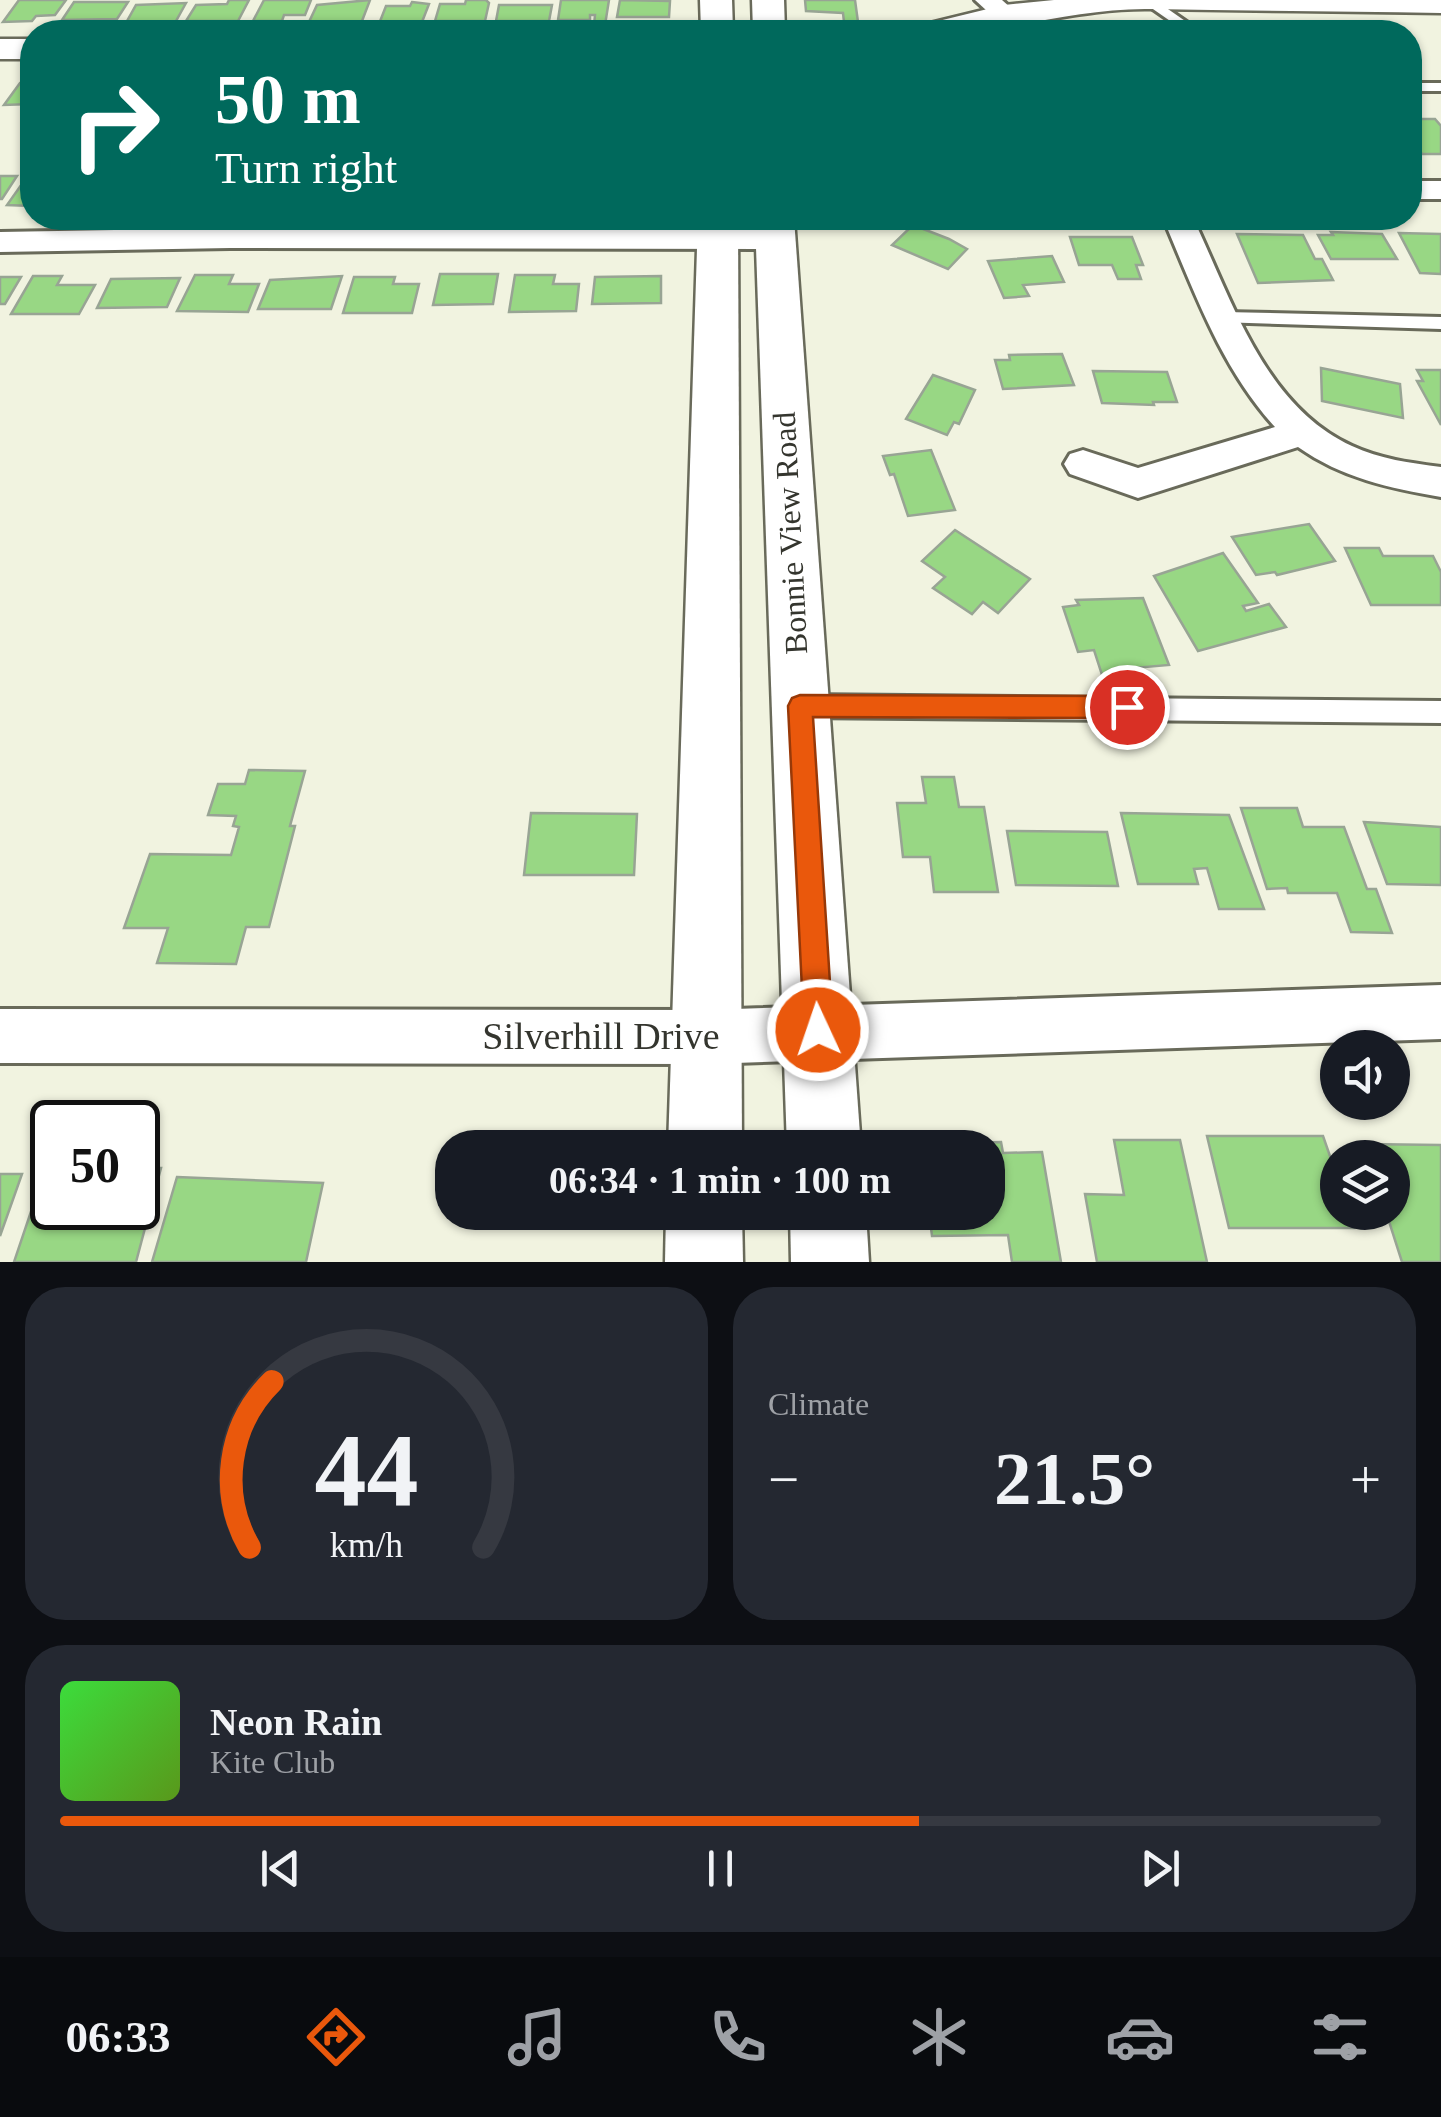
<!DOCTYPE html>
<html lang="en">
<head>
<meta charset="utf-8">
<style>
  body { margin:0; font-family:Georgia,serif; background:#242831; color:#f1f3f6; height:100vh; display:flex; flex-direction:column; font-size:38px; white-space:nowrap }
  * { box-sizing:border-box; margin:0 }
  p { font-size:32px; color:#9ea1a6 }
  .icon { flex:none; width:55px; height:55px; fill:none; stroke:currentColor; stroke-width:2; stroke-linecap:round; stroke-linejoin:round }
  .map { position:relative; height:1262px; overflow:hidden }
  .drawer { display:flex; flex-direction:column; gap:25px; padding:25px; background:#0d0f14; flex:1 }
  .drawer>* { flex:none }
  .guide { position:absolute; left:20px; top:20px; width:1402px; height:210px; border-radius:40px; box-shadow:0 2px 8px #0004; background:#00695c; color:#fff; overflow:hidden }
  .fabs { position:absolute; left:1320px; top:1030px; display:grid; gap:20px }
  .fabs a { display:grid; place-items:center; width:90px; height:90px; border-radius:50%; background:#171b24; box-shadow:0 2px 8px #0004; font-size:50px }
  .speed { position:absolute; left:30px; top:1100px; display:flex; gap:20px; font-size:50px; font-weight:700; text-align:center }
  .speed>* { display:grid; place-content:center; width:130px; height:130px; border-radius:50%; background:#171b24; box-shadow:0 2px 8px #0004; line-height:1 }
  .speed .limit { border:5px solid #111; border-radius:15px; background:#fff; color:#111 }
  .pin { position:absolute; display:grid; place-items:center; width:85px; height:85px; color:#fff; margin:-42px; border:5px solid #fff; border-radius:50%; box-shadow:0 2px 10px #0007 }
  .me { position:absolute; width:110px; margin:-55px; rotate:357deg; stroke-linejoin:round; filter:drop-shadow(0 0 8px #0008) }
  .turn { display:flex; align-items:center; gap:35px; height:210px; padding:0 30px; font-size:45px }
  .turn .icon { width:130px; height:130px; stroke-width:2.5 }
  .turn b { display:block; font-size:70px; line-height:85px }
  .big { font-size:75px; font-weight:600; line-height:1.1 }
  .drawer .card { flex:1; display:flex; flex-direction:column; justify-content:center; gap:15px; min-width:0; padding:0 35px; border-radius:40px; background:#242831 }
  .drawer .dial { align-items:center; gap:0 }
  .dial svg { height:260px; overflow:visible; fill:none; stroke:#363941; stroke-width:7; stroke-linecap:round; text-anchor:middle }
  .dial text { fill:#f1f3f6; stroke:none }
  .song { display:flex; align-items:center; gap:30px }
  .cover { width:120px; height:120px; border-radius:15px; background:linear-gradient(135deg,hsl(120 70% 55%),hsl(90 70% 35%)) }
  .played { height:10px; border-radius:5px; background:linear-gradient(90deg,#ea580c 65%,#363941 65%) }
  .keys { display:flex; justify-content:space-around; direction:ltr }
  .heat { display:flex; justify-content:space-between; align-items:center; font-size:55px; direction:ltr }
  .drawer .tiles { flex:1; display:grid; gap:25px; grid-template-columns:1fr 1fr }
  .card:last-child { grid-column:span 2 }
  .trip { position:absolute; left:435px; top:1130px; width:570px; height:100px; border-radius:40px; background:#171b24; box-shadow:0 2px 8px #0004; font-weight:600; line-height:100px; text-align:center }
  .dock { display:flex; height:160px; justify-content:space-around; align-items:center; background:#090b0e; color:#9ea1a6 }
  .dock .icon { width:70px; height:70px }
  .dock .active { color:#ea580c }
  .dock b { font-size:45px; color:#f1f3f6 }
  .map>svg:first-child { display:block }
</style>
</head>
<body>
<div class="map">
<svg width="1441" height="1262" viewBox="0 0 1441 1262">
  <rect width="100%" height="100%" fill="#f1f3e0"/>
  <!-- building -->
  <g fill="#98d784" stroke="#98a494" stroke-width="2.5">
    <polygon points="19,0 66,0 55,15 36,16 32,21 3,22"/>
    <polygon points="229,0 249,0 238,21 186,21 196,5 227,4"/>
    <polygon points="264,0 311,0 305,15 284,15 282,21 253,21"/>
    <polygon points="370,0 362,21 309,22 317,5"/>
    <polygon points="466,0 486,0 489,3 485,21 435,21 440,4 465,4"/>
    <polygon points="561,0 609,0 605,25 594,25 595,15 590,15 590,20 558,20"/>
    <polygon points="620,0 670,1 669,17 617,17"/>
    <polygon points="805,0 855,0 858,22 844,22 843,13 806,11"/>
    <polygon points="74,2 128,2 117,19 62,20"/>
    <polygon points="412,2 429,4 422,22 379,24 386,6 410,6"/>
    <polygon points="186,3 176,21 126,23 136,5"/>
    <polygon points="499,5 552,5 549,21 496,21"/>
    <polygon points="20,83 32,83 32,104 4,105"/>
    <polygon points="1414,119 1435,119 1441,126 1441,154 1422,154 1410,137 1410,125 1418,125"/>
    <polygon points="0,176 17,176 2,199 0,199"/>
    <polygon points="24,181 32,181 32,206 7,205"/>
    <polygon points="913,225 949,239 967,249 948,269 892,245"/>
    <polygon points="1331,232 1382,234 1397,259 1331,259 1318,235 1333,235"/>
    <polygon points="1399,233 1441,234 1441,274 1420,273"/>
    <polygon points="1237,234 1303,235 1315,259 1322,259 1333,280 1258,283"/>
    <polygon points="1070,237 1132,237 1143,265 1136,265 1141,279 1118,279 1112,265 1079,265"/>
    <polygon points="1052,256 1064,282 1023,285 1029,296 1004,298 988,261"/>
    <polygon points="440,274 498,274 493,304 433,305"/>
    <polygon points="195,275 233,275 229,284 259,284 248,312 177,311"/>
    <polygon points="515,275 555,275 553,284 579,284 576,311 509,312"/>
    <polygon points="33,276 62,276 57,285 95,285 79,314 11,314"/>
    <polygon points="342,276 331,309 258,309 270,280"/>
    <polygon points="661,276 661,303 592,304 595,277"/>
    <polygon points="0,277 21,277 5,304 0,304"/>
    <polygon points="354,277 395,277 393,284 419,284 412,313 343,313"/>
    <polygon points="180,278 167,307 97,308 111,279"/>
    <polygon points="1062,354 1074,385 1003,389 995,360 1010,360 1009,355"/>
    <polygon points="1321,368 1400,384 1403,418 1322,401"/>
    <polygon points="1417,370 1441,370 1441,425 1417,381 1423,381"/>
    <polygon points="1093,371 1167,372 1177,402 1153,402 1154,405 1102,403"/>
    <polygon points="933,375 975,390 959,424 954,422 947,435 906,419"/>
    <polygon points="931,450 955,510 908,516 894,474 890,475 883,456"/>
    <polygon points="1309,524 1335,561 1277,575 1275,572 1256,575 1232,537"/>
    <polygon points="955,530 1030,579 998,613 983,602 972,614 933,588 945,577 922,561"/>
    <polygon points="1345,548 1379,548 1383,556 1433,556 1441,572 1441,605 1371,605"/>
    <polygon points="1223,553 1258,603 1243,606 1246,611 1269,604 1286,627 1198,651 1154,576"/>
    <polygon points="1143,598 1169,665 1133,668 1136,676 1103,678 1094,650 1078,652 1063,607 1079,605 1076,600"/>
    <polygon points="249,770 305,771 290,826 295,826 269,927 246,927 236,964 157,963 168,928 124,928 150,854 231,855 239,827 233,826 236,816 208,815 218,784 245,784"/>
    <polygon points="922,777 954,777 959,807 984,807 998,892 934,892 930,857 903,857 897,803 926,803"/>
    <polygon points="1241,808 1297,808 1303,827 1344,827 1367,889 1376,889 1392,933 1351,932 1337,893 1288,893 1287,888 1267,889"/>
    <polygon points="531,813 637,814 634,875 524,875"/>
    <polygon points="1121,813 1229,815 1264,909 1219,909 1207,868 1194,869 1198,884 1138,884"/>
    <polygon points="1364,822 1441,827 1441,885 1387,884"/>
    <polygon points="1007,831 1107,832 1118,886 1016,885"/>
    <polygon points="1207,1136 1323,1136 1338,1179 1338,1212 1348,1212 1354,1228 1229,1228"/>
    <polygon points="1114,1140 1180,1140 1207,1262 1097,1262 1085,1194 1124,1195"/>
    <polygon points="1001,1142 1003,1153 1042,1152 1061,1262 1012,1262 1008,1235 932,1236 929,1212 988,1212 988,1148 922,1148 921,1144"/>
    <polygon points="1364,1144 1441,1145 1441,1262 1402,1262 1386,1212 1392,1212 1392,1158 1368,1158"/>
    <polygon points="138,1168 161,1168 136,1262 14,1262 45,1170 52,1170 52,1208 138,1208"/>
    <polygon points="0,1174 22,1174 0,1236"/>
    <polygon points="177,1177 323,1183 306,1262 152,1262"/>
  </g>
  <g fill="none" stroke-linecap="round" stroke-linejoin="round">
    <defs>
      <g id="service">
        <polygon points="1140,0 1155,0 1201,32 1186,32"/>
        <rect x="1410" y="83" width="31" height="8"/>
        <polygon points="1224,312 1441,317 1441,329 1218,322 1215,318"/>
        <polygon points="800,695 1441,701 1441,723 800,717 792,713 788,706 792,699"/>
      </g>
      <g id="minor">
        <polygon points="975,0 1002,0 1038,32 1010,32"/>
        <rect x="1410" y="181" width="31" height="18"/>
        <path d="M1163,218H1193C1231,298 1264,406 1352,446C1380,459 1410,463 1441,467V497C1389,488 1342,478 1298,447L1138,498L1070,474L1064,464L1070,454L1083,450L1138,468L1275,427C1221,368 1194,291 1163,218Z"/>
        <polygon points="230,228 773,229 784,232 789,239 784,246 773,249 230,248 0,252 0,232"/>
        <polygon points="1441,985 1441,1039 706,1064 0,1063 0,1009 706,1010"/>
      </g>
      <g id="tertiary">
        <path d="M1054,0H1441V13C1345,11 1248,11 1152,9C1074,7 995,37 918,32L922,25L1004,5Z"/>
        <rect x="0" y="39" width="32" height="20"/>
      </g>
      <g id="secondary">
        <polygon points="700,0 732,0 733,32 701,32"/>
        <polygon points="752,0 784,0 785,32 753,32"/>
        <polygon points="698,218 738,218 742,1148 668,1148"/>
        <polygon points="755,218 794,218 861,1148 787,1148"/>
        <polygon points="666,1212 742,1212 743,1262 665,1262"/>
        <polygon points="790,1212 866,1212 869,1262 791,1262"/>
      </g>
    </defs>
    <!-- service casing -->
    <use href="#service" stroke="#696a5a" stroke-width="6"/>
    <!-- minor casing -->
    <use href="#minor" stroke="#696a5a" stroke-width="6"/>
    <!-- tertiary casing -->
    <use href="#tertiary" stroke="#696a5a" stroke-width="5"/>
    <!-- secondary casing -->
    <use href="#secondary" stroke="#696a5a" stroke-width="5"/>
    <!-- service -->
    <use href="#service" fill="#fff" fill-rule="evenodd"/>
    <!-- minor -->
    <use href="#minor" fill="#fff" fill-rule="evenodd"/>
    <!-- tertiary -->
    <use href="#tertiary" fill="#fff" fill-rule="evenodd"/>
    <!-- secondary -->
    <use href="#secondary" fill="#fff" fill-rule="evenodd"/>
  </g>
  <!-- route -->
  <polygon fill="#ea580c" stroke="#983908" stroke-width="2.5" points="800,695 1127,696 1135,699 1139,707 1135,715 1127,718 813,717 833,1030 828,1040 818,1044 808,1040 804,1030 788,706 792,698"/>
  <g text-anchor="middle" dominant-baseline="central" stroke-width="8" stroke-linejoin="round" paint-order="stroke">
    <!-- street labels -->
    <g font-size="32" fill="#34352e" stroke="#fff">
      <text transform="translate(790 533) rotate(-93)">Bonnie View Road</text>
    </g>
    <!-- near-street labels -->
    <g font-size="38" fill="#34352e" stroke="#fff">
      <text x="601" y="1036">Silverhill Drive</text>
    </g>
  </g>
</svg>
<div class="fabs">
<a><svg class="icon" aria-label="sound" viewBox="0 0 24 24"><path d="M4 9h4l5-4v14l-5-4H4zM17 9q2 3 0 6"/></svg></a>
<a><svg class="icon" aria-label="layers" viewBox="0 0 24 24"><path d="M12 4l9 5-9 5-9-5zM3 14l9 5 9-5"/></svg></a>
</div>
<div class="speed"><div class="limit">50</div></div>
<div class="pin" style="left:1127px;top:707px;background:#d93025"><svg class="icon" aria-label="arrive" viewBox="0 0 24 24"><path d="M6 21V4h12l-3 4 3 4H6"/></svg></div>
<svg class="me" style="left:818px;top:1030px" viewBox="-20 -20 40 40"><circle r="17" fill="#ea580c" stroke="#fff" stroke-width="3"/><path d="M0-11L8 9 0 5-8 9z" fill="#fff"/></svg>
<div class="trip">06:34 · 1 min · 100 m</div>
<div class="guide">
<div class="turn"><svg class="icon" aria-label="right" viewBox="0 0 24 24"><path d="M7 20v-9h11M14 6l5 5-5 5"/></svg><div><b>50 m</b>Turn right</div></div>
</div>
</div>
<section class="drawer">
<div class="tiles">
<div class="card dial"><svg viewBox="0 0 100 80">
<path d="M14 69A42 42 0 1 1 86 69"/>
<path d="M14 69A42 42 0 0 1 21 18" stroke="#ea580c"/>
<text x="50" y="56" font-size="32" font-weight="700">44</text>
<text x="50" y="72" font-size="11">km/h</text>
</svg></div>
<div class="card"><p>Climate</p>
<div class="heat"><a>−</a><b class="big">21.5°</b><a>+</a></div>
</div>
<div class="card">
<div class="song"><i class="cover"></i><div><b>Neon Rain</b><p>Kite Club</p></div></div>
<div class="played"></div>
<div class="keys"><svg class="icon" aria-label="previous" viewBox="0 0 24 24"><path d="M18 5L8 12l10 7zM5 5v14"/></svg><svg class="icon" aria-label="pause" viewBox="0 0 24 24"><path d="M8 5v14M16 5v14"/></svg><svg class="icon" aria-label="next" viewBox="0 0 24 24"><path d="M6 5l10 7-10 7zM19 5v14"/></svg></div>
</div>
</div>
</section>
<nav class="dock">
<b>06:33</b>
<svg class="icon active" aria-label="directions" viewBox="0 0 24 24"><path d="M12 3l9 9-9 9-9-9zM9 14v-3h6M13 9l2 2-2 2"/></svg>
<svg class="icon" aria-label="music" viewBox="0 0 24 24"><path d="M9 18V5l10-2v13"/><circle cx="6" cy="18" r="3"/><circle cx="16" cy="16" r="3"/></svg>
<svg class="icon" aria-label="phone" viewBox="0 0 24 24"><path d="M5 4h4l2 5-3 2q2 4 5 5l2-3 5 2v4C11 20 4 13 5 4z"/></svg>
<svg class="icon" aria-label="climate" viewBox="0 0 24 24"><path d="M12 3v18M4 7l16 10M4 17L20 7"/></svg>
<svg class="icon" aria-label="car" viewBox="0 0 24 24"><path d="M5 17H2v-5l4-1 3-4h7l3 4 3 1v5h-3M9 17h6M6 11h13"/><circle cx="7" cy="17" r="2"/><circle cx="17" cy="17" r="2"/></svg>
<svg class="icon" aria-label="filters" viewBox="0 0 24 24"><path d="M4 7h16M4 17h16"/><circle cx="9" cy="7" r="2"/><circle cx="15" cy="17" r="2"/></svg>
</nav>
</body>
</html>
